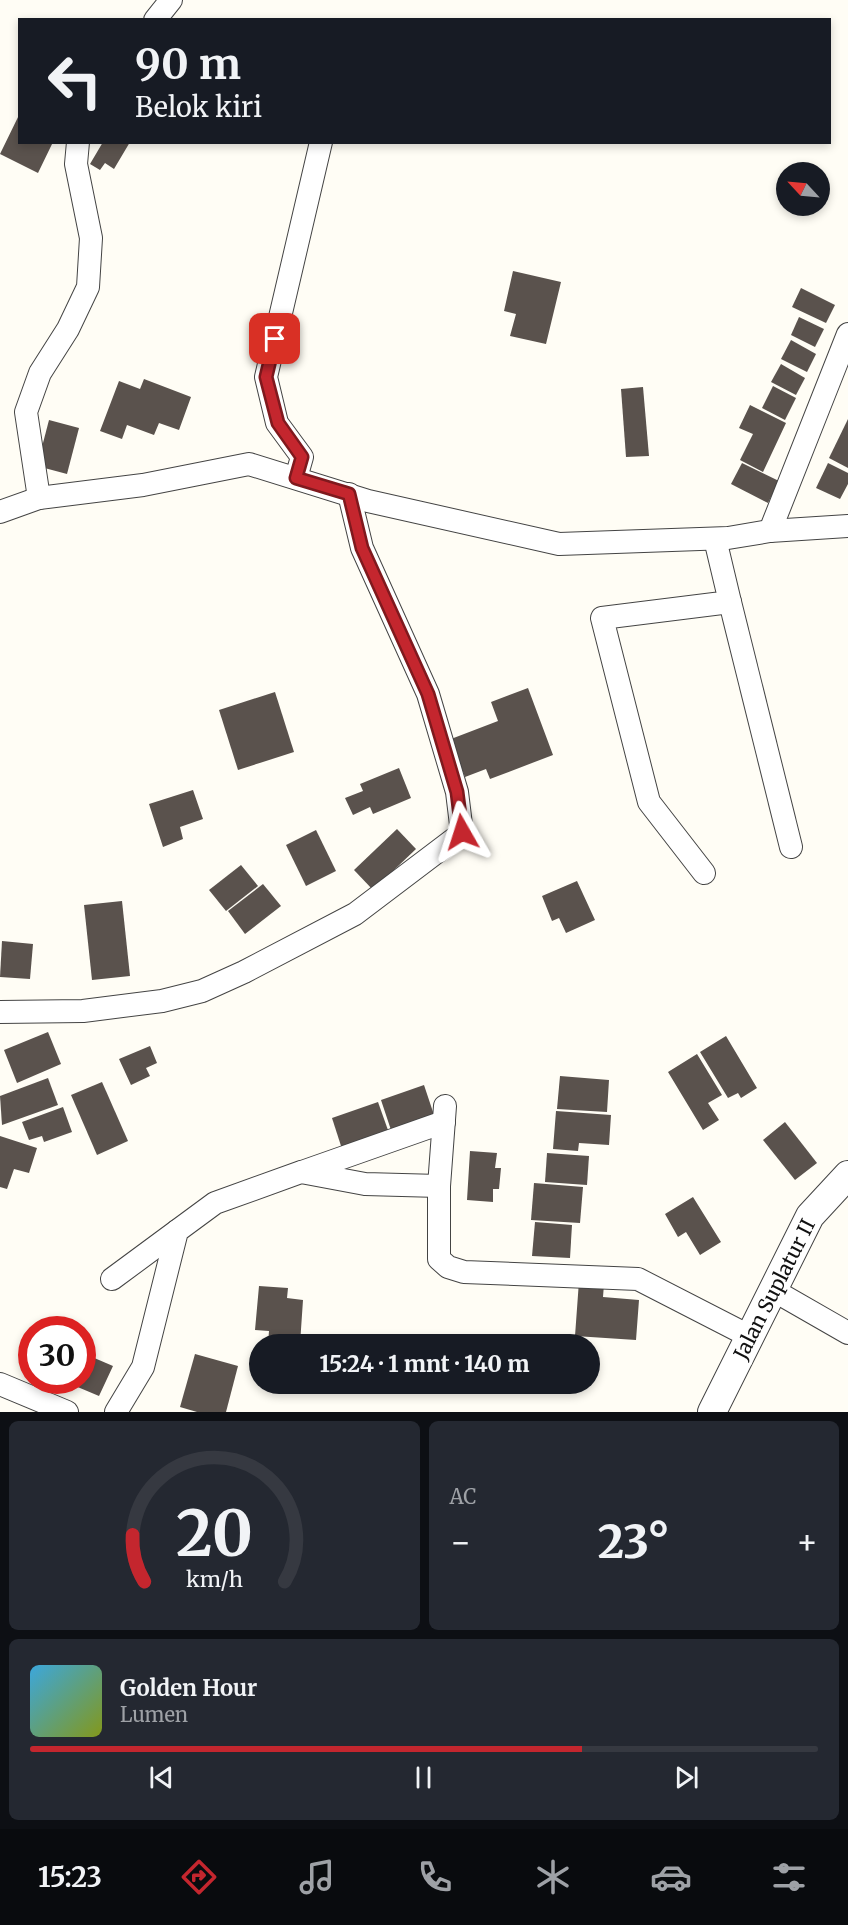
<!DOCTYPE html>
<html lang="id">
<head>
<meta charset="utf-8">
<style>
  body { margin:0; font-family:Merriweather,serif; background:#242831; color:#f1f3f6; height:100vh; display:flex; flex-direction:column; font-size:22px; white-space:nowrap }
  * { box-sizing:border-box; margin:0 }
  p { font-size:20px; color:#9ea1a6 }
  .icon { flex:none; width:33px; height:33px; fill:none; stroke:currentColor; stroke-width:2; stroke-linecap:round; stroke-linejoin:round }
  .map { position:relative; height:1412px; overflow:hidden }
  .panel { display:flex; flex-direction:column; gap:9px; padding:9px; background:#0d0f14; flex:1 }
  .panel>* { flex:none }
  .guide { position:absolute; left:18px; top:18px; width:813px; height:126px; border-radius:0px; box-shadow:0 3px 9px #0003; background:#171b24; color:#f1f3f6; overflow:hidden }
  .needle { width:39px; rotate:296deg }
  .fabs { position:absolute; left:776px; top:162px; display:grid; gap:12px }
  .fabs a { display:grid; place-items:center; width:54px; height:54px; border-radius:50%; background:#171b24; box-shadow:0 3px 9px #0003; font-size:30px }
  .speed { position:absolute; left:18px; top:1316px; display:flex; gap:12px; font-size:30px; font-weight:700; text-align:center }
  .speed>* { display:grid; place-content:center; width:78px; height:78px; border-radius:50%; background:#171b24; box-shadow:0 3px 9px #0003; line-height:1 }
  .speed .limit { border:9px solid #d22; background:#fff; color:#111 }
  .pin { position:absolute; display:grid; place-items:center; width:51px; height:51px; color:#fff; margin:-26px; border-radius:12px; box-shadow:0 3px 9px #0006 }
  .me { position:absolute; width:66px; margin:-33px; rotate:354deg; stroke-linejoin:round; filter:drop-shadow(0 0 4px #0008) }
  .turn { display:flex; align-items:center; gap:21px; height:126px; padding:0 18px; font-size:27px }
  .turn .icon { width:78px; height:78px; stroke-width:2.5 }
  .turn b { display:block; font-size:42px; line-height:51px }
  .big { font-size:45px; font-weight:800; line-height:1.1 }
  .panel .widget { flex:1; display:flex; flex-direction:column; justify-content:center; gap:9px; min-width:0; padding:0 21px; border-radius:9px; background:#242831 }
  .panel .dial { align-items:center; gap:0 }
  .dial svg { height:156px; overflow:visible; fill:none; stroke:#363941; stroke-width:7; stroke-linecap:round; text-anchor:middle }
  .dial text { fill:#f1f3f6; stroke:none }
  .song { display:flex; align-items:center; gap:18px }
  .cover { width:72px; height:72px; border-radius:9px; background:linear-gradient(135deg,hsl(200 70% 55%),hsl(70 70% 35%)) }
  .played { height:6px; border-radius:3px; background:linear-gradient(90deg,#c4262e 70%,#363941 70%) }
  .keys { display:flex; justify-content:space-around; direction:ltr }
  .heat { display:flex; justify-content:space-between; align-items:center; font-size:33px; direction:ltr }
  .panel .tiles { flex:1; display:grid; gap:9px; grid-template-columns:1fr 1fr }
  .widget:last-child { grid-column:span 2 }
  .trip { position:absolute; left:249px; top:1334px; width:351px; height:60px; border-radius:30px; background:#171b24; box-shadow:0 3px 9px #0003; font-weight:800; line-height:60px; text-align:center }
  .tab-bar { display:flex; height:96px; justify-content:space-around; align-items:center; background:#090b0e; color:#9ea1a6 }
  .tab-bar .icon { width:42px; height:42px }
  .tab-bar .selected { color:#c4262e }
  .tab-bar b { font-size:27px; color:#f1f3f6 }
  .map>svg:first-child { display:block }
</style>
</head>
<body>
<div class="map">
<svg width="848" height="1412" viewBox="0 0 848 1412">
  <rect width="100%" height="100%" fill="#fffdf5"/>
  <!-- building -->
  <g fill="#5a524d">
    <polygon points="20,113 20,142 53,142 38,173 0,154"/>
    <polygon points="103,142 130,142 114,169 105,163 100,170 90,164"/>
    <polygon points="513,271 561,282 546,344 510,336 516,314 504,311"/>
    <polygon points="801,288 835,305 826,323 792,307"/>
    <polygon points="799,317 824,329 815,347 791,335"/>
    <polygon points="791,340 816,354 807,372 781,359"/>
    <polygon points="781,364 805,378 796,395 771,382"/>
    <polygon points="144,379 191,397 179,430 159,423 154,435 127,425 122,439 100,431 119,381 140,389"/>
    <polygon points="773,386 796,398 785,420 762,408"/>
    <polygon points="643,387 649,456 626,457 621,389"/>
    <polygon points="750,405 786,423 763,472 740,460 753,434 739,428"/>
    <polygon points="848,419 848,468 829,458"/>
    <polygon points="49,420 79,428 67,474 37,466"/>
    <polygon points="742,463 779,481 768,503 731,484"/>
    <polygon points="828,463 848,473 848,484 840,499 816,488"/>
    <polygon points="528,688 553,755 490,779 486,769 465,777 451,739 498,721 491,702"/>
    <polygon points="275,692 294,752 238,770 219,710"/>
    <polygon points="399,768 411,798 373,814 370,807 353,815 345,798 363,791 360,784"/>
    <polygon points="193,790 203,819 180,827 183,839 163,847 149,804"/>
    <polygon points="397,829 416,849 373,890 354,870"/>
    <polygon points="316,830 336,871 306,886 286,845"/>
    <polygon points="241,865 258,886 226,911 209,890"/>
    <polygon points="577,881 595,920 566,933 559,918 552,921 542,896"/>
    <polygon points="263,884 281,906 245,934 228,911"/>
    <polygon points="122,901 130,976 92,980 84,905"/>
    <polygon points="2,941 33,944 30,979 0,977"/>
    <polygon points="48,1032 61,1064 17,1083 4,1050"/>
    <polygon points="726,1036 757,1088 741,1098 738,1093 728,1098 700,1052"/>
    <polygon points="150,1046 157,1063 146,1068 150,1076 131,1085 119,1059"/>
    <polygon points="697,1054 722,1095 708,1103 719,1120 703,1130 668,1072"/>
    <polygon points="560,1076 609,1080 607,1112 557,1109"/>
    <polygon points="48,1078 58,1105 2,1125 0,1096"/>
    <polygon points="102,1082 128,1141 97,1155 71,1095"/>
    <polygon points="424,1085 434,1115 391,1130 381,1100"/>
    <polygon points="378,1102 389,1133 342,1149 332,1118"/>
    <polygon points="63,1107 72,1132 44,1142 42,1136 29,1140 22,1122"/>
    <polygon points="556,1111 611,1115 609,1145 579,1143 578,1151 553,1149"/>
    <polygon points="785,1122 817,1163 795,1180 763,1140"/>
    <polygon points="0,1136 37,1148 29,1173 14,1169 7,1189 0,1187"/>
    <polygon points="470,1151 497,1153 495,1168 501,1168 499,1189 493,1189 493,1202 467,1200"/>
    <polygon points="547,1153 589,1156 587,1185 545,1182"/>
    <polygon points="534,1183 583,1187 580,1223 531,1220"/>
    <polygon points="693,1197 721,1242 700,1255 686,1232 678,1237 665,1214"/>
    <polygon points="535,1222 572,1225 570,1258 532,1256"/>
    <polygon points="579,1281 604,1284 603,1297 639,1300 636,1340 575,1336"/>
    <polygon points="259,1286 288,1288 287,1298 303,1300 300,1344 268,1344 269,1331 255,1330"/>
    <polygon points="82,1335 92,1339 85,1354 113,1366 99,1396 61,1380 82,1380"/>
    <polygon points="195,1354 238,1366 226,1412 197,1412 180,1407"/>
  </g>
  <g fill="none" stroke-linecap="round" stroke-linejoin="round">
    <defs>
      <g id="minor">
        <polyline points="155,20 171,0"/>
        <polyline points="296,478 302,457 277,423 266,377 321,142"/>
        <polyline points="39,498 26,412 40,373 68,329 88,287 91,238 76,164 78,142"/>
        <polyline points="0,512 39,498 143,485 249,464 368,501 559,544 728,538 770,531 848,526"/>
        <polyline points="770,531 848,334"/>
        <polyline points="730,602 791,847"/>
        <polyline points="704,873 649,802 602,618 730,602 715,539"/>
        <polyline points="0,1012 83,1011 162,1001 202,991 244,972 355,914 462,833 457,792 428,694 362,548 349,494"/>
        <polyline points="445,1106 439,1186 439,1259 448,1267 464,1272 638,1279 749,1336"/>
        <polyline points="302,1172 444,1122"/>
        <polyline points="112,1279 177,1231"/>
        <polyline points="773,1290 848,1333"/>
        <polyline points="0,1384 67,1412"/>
        <polyline points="116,1412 143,1367 177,1231 215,1203 301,1172 365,1184 439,1186"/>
      </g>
      <polyline id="tertiary" points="712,1412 810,1216 848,1175"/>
    </defs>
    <!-- minor casing -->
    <use href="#minor" stroke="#444" stroke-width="24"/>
    <!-- tertiary casing -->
    <use href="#tertiary" stroke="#444" stroke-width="30"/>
    <!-- minor -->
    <use href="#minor" stroke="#fff" stroke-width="22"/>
    <!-- tertiary -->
    <use href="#tertiary" stroke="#fff" stroke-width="28"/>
  </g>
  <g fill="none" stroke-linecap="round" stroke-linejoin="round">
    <defs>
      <polyline id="route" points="275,339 266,377 278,423 302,457 296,478 349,494 362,548 428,694 457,792 462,832"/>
    </defs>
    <!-- route casing -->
    <use href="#route" stroke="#7f191e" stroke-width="15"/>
    <!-- route -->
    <use href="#route" stroke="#c4262e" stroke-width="10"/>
  </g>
  <g text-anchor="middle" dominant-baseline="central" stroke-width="6" stroke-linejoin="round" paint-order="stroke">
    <!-- street labels -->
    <g font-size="20" fill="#111" stroke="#fff">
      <text transform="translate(774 1289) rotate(-63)">Jalan Suplatur II</text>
    </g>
  </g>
</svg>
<div class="fabs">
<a><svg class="needle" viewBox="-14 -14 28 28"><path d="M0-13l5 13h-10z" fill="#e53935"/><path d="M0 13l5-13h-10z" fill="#9ea1a6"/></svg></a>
</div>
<div class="speed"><div class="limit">30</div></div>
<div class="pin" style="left:275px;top:339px;background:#d93025"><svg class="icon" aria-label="arrive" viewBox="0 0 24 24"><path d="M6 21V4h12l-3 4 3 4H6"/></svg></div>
<svg class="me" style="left:462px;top:832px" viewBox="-20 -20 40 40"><path d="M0-17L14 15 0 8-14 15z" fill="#c4262e" stroke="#fff" stroke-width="4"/></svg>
<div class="trip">15:24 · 1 mnt · 140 m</div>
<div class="guide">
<div class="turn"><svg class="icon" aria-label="left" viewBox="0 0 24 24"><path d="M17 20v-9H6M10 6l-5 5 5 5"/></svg><div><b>90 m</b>Belok kiri</div></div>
</div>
</div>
<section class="panel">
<div class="tiles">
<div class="widget dial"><svg viewBox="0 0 100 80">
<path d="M14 69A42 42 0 1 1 86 69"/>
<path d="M14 69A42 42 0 0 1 8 45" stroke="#c4262e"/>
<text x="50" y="56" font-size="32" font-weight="700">20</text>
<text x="50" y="72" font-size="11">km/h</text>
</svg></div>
<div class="widget"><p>AC</p>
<div class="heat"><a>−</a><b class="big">23°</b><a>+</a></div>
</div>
<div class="widget">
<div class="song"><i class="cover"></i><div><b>Golden Hour</b><p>Lumen</p></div></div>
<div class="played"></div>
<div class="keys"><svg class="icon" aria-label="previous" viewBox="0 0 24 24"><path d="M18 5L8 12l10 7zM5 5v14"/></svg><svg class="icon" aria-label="pause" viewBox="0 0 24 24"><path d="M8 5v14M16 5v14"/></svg><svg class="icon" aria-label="next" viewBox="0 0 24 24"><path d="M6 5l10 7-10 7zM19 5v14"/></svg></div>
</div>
</div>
</section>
<nav class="tab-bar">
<b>15:23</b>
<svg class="icon selected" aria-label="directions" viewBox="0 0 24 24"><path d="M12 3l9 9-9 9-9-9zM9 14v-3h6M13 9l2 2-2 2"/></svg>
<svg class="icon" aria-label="music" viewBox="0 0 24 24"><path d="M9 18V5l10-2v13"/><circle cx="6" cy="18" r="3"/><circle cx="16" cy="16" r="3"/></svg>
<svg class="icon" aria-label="phone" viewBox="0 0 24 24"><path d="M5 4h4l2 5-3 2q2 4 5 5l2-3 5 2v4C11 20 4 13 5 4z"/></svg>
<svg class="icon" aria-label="climate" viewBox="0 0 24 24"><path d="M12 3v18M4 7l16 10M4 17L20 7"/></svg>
<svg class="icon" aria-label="car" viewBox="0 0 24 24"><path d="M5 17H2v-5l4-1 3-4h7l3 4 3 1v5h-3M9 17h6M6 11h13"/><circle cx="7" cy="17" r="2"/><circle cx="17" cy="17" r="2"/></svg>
<svg class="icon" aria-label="filters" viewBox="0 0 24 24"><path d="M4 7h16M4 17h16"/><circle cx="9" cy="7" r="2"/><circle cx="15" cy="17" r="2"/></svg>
</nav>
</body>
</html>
